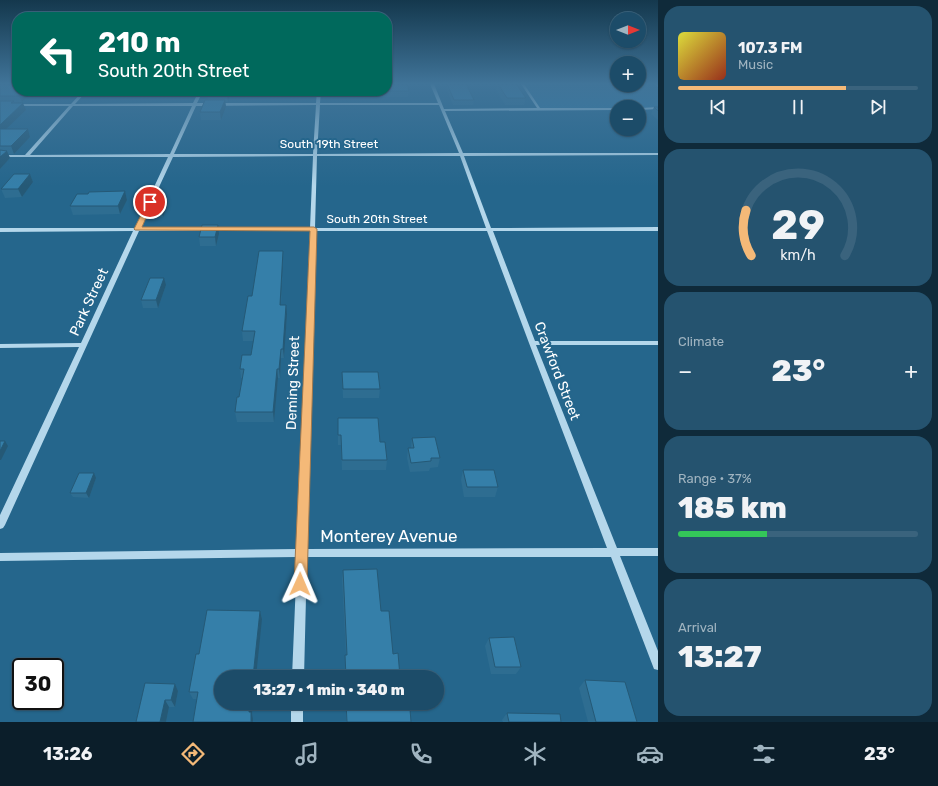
<!DOCTYPE html>
<html lang="en">
<head>
<meta charset="utf-8">
<style>
  body { margin:0; font-family:Rubik,sans-serif; background:#25536f; color:#f1f3f6; height:100vh; display:flex; flex-direction:column; font-size:15px; white-space:nowrap }
  * { box-sizing:border-box; margin:0 }
  p { font-size:13px; color:#a0b4c0 }
  .icon { flex:none; width:22px; height:22px; fill:none; stroke:currentColor; stroke-width:2; stroke-linecap:round; stroke-linejoin:round }
  .map { position:relative; flex:1; overflow:hidden }
  .panel { display:flex; flex-direction:column; gap:6px; padding:6px; background:#0f2a3a; width:280px }
  .panel>* { flex:none }
  .banner { position:absolute; left:12px; top:12px; width:380px; height:84px; border-radius:16px; box-shadow:0 1px 3px #0004,0 0 0 1px #3a637d; background:#00695c; color:#fff; overflow:hidden }
  .needle { width:26px; rotate:90deg }
  .tools { position:absolute; left:610px; top:12px; display:grid; gap:8px }
  .tools a { display:grid; place-items:center; width:36px; height:36px; border-radius:50%; background:#1c4c69; box-shadow:0 1px 3px #0004,0 0 0 1px #3a637d; font-size:20px }
  .speed { position:absolute; left:12px; top:658px; display:flex; gap:8px; font-size:20px; font-weight:700; text-align:center }
  .speed>* { display:grid; place-content:center; width:52px; height:52px; border-radius:50%; background:#1c4c69; box-shadow:0 1px 3px #0004,0 0 0 1px #3a637d; line-height:1 }
  .speed .limit { border:2px solid #111; border-radius:6px; background:#fff; color:#111 }
  .pin { position:absolute; display:grid; place-items:center; width:34px; height:34px; color:#fff; margin:-17px; border:2px solid #fff; border-radius:50%; box-shadow:0 1px 4px #0007 }
  .me { position:absolute; width:44px; margin:-22px; rotate:1deg; stroke-linejoin:round; filter:drop-shadow(0 0 3px #0008) }
  .turn { display:flex; align-items:center; gap:14px; height:84px; padding:0 20px; font-size:18px }
  .turn .icon { width:52px; height:52px; stroke-width:2.5 }
  .turn b { display:block; font-size:28px; line-height:34px }
  .big { font-size:30px; font-weight:800; line-height:1.1 }
  .panel .card { flex:1; display:flex; flex-direction:column; justify-content:center; gap:6px; min-width:0; padding:0 14px; border-radius:16px; background:#25536f }
  .panel .dial { align-items:center; gap:0 }
  .dial svg { height:104px; overflow:visible; fill:none; stroke:#3a637d; stroke-width:7; stroke-linecap:round; text-anchor:middle }
  .dial text { fill:#f1f3f6; stroke:none }
  .song { display:flex; align-items:center; gap:12px }
  .cover { width:48px; height:48px; border-radius:6px; background:linear-gradient(135deg,hsl(60 70% 55%),hsl(10 70% 35%)) }
  .played { height:4px; border-radius:2px; background:linear-gradient(90deg,#f4b978 70%,#3a637d 70%) }
  .keys { display:flex; justify-content:space-around; direction:ltr }
  .heat { display:flex; justify-content:space-between; align-items:center; font-size:22px; direction:ltr }
  .charge { height:6px; border-radius:3px; background:linear-gradient(90deg,#34c759 37%,#3a637d 0) }
  .trip { position:absolute; left:214px; top:670px; width:230px; height:40px; border-radius:20px; background:#1c4c69; box-shadow:0 1px 3px #0004,0 0 0 1px #3a637d; font-weight:800; line-height:40px; text-align:center }
  .menu { display:flex; height:64px; justify-content:space-around; align-items:center; background:#0b1e2a; color:#a0b4c0 }
  .menu .icon { width:28px; height:28px }
  .menu .current { color:#f4b978 }
  .menu b { font-size:18px; color:#f1f3f6 }
  main { display:flex; flex:1; min-height:0 }
  .map>svg:first-child { display:block }
</style>
</head>
<body>
<main>
<div class="map">
<svg width="658" height="722" viewBox="0 0 658 722">
  <rect width="100%" height="100%" fill="#25668c"/>
  <!-- green -->
  <polygon fill="#2f7aa4" points="522,84 656,84 658,86 658,108 617,107 617,109 539,109"/>
  <g fill="none" stroke-linecap="round" stroke-linejoin="round">
    <!-- minor -->
    <g fill="#b4d7eb" fill-rule="evenodd">
      <path d="M430,84H434L444,109L537,108L521,84H524L540,108H617V110L445,111L463,153H658V155L464,156L491,228L658,227V231H493L535,341H658V345H536L617,548H658V556H620L658,651V670L654,669L611,557H307L304,677H292L297,557L0,561V553L297,549L310,231H139L5,525L3,528L0,529V515L79,347L0,348V344L81,343L133,231L0,232V228H135L168,157H0V155H25L69,106H0V104H71L83,91H87L75,104L193,103L199,91H203L197,103H316L317,91H321L320,103H438ZM316,105L313,154H174L196,106ZM320,105H439L459,153L317,154ZM73,106H192L170,154L30,155ZM313,156L310,228H140L173,157ZM317,156H460L486,228H315ZM315,231H487L529,343L607,548L307,549Z"/>
      <polygon points="655,84 658,84 658,87"/>
      <polygon points="658,107 658,109 639,110 639,108"/>
      <rect x="291" y="703" width="12" height="19"/>
    </g>
  </g>
  <!-- wall -->
  <g fill="#2e6d91">
    <polygon points="0,84 34,91 22,102 14,103 26,110 6,129 28,129 30,137 14,154 8,154 10,158 0,169"/>
    <polygon points="445,84 466,84 474,100 473,105 453,105 445,86"/>
    <polygon points="497,84 516,84 526,98 524,105 505,105 496,90"/>
    <polygon points="231,91 228,102 225,102 226,107 221,120 201,120 200,112 208,100 207,94"/>
    <polygon points="343,91 409,91 408,97 343,97"/>
    <polygon points="654,107 658,107 658,120 651,114"/>
    <polygon points="30,174 33,182 22,197 5,198 1,189"/>
    <polygon points="125,191 127,200 120,214 73,215 70,206 88,194"/>
    <polygon points="166,195 168,203 163,217 148,216 146,208"/>
    <polygon points="219,234 216,246 200,246 199,237"/>
    <polygon points="283,260 281,305 287,314 284,358 281,358 280,378 278,378 274,422 237,422 235,412 239,397 242,378 241,378 240,369 251,355 253,341 243,341 242,331 252,296"/>
    <polygon points="166,285 158,308 143,308 141,300"/>
    <polygon points="342,372 380,389 379,398 343,398"/>
    <polygon points="338,418 380,442 387,460 386,470 342,470 341,445 338,445"/>
    <polygon points="412,438 440,458 438,467 430,468 429,471 410,472 407,458 408,448 411,448"/>
    <polygon points="463,470 498,487 495,497 464,497 461,480"/>
    <polygon points="96,478 89,498 73,497 70,493"/>
    <polygon points="343,570 381,611 400,677 345,677 345,663 346,655 342,579"/>
    <polygon points="260,611 262,619 221,703 253,703 252,713 253,719 196,699 193,699 189,692 199,654"/>
    <polygon points="489,638 521,667 516,674 491,674 485,646"/>
    <polygon points="585,680 637,722 588,722 579,688"/>
    <polygon points="175,684 178,691 175,707 169,707 166,722 136,722"/>
    <polygon points="346,703 403,703 403,709 411,722 346,722"/>
    <polygon points="507,713 561,722 503,722 502,720"/>
  </g>
  <!-- shaded-wall -->
  <g fill="#255976">
    <polygon points="24,91 34,91 22,102 19,96"/>
    <polygon points="228,91 231,91 228,102 227,94"/>
    <polygon points="225,100 226,107 221,120 220,112"/>
    <polygon points="23,103 26,110 0,135 0,125"/>
    <polygon points="28,129 30,137 14,154 11,146"/>
    <polygon points="7,151 10,158 0,169 0,157"/>
    <polygon points="30,174 33,182 22,197 18,189"/>
    <polygon points="125,191 127,200 120,214 118,206"/>
    <polygon points="166,195 168,203 163,217 161,208"/>
    <polygon points="218,225 219,234 216,246 215,237"/>
    <polygon points="283,251 283,260 280,314 280,305"/>
    <polygon points="164,278 166,285 158,308 156,300"/>
    <polygon points="286,305 287,314 284,358 283,349"/>
    <polygon points="281,349 281,358 280,378 279,369"/>
    <polygon points="277,369 278,378 274,422 273,412"/>
    <polygon points="5,441 8,446 1,460 0,460 0,451"/>
    <polygon points="94,473 96,478 89,498 86,493"/>
    <polygon points="260,611 262,619 256,677 253,677"/>
    <polygon points="175,684 178,691 175,707 171,700"/>
    <polygon points="165,700 169,707 166,722 160,722"/>
    <polygon points="250,703 253,703 252,713 253,719 253,722 251,722 249,712"/>
  </g>
  <!-- building -->
  <g fill="#357fa9" stroke="#255976">
    <polygon points="0,84 17,84 17,91 24,91 19,96 0,96"/>
    <polygon points="387,84 407,84 409,91 387,91"/>
    <polygon points="447,84 466,84 474,100 454,100"/>
    <polygon points="498,84 516,84 526,98 507,98"/>
    <polygon points="208,91 228,91 227,94 207,94"/>
    <polygon points="205,100 225,100 220,112 200,112"/>
    <polygon points="0,101 14,101 11,103 23,103 0,125"/>
    <polygon points="654,107 658,107 658,111"/>
    <polygon points="0,129 28,129 11,146 0,146"/>
    <polygon points="0,150 7,151 0,157"/>
    <polygon points="14,174 30,174 18,189 1,189"/>
    <polygon points="125,191 118,206 70,206 77,194 88,194 89,192"/>
    <polygon points="153,195 166,195 161,208 146,208"/>
    <polygon points="202,225 218,225 215,237 199,237"/>
    <polygon points="259,251 283,251 280,305 286,305 283,349 281,349 279,369 277,369 273,412 235,412 237,397 239,397 244,369 240,369 242,355 251,355 255,331 242,331 248,296 252,296"/>
    <polygon points="150,278 164,278 156,300 141,300"/>
    <polygon points="342,372 378,372 380,389 343,389"/>
    <polygon points="338,418 378,418 380,442 385,442 387,460 342,460 341,435 338,435"/>
    <polygon points="435,437 440,458 431,458 431,461 411,463 408,448 414,448 412,438"/>
    <polygon points="0,441 5,441 0,451"/>
    <polygon points="463,470 494,470 498,487 467,487"/>
    <polygon points="79,473 94,473 86,493 70,493"/>
    <polygon points="377,569 381,611 389,611 393,654 398,653 400,677 346,677 345,655 347,655 343,570"/>
    <polygon points="207,610 260,611 253,677 221,677 221,703 250,703 249,712 251,712 251,722 193,722 198,692 189,692 196,654 199,654"/>
    <polygon points="514,637 521,667 495,667 489,638"/>
    <polygon points="585,680 625,682 637,722 596,722"/>
    <polygon points="145,683 175,684 171,700 165,700 160,722 136,722"/>
    <polygon points="346,703 403,703 403,709 410,709 411,722 347,722"/>
    <polygon points="507,713 560,714 561,722 509,722"/>
  </g>
  <!-- sky -->
  <linearGradient id="sky" x2="0" y2="1"><stop stop-color="#14384d"/><stop offset="0.45" stop-color="#407499"/><stop offset="1" stop-color="#407499" stop-opacity="0"/></linearGradient>
  <rect width="658" height="186" fill="url(#sky)"/>
  <!-- route -->
  <polygon fill="#f4b978" stroke="#9f784e" points="148,201 153,202 142,227 314,227 317,229 307,584 305,588 300,590 296,588 294,584 310,231 135,230 134,229"/>
  <g text-anchor="middle" dominant-baseline="central" stroke-width="4" stroke-linejoin="round" paint-order="stroke">
    <!-- far-street labels -->
    <g font-size="12" fill="#fff" stroke="#25668c">
      <text x="329" y="144">South 19th Street</text>
      <text x="377" y="219">South 20th Street</text>
    </g>
    <!-- street labels -->
    <g font-size="14" fill="#fff" stroke="#25668c">
      <text transform="translate(89 302) rotate(-65)">Park Street</text>
      <text transform="translate(557 371) rotate(69)">Crawford Street</text>
      <text transform="translate(293 383) rotate(-88)">Deming Street</text>
    </g>
    <!-- near-street labels -->
    <g font-size="17" fill="#fff" stroke="#25668c">
      <text x="389" y="536">Monterey Avenue</text>
    </g>
  </g>
</svg>
<div class="tools">
<a><svg class="needle" viewBox="-14 -14 28 28"><path d="M0-13l5 13h-10z" fill="#e53935"/><path d="M0 13l5-13h-10z" fill="#a0b4c0"/></svg></a>
<a>+</a>
<a>−</a>
</div>
<div class="speed"><div class="limit">30</div></div>
<div class="pin" style="left:150px;top:202px;background:#d93025"><svg class="icon" aria-label="arrive" viewBox="0 0 24 24"><path d="M6 21V4h12l-3 4 3 4H6"/></svg></div>
<svg class="me" style="left:300px;top:584px" viewBox="-20 -20 40 40"><path d="M0-17L14 15 0 8-14 15z" fill="#f4b978" stroke="#fff" stroke-width="4"/></svg>
<div class="trip">13:27 · 1 min · 340 m</div>
<div class="banner">
<div class="turn"><svg class="icon" aria-label="left" viewBox="0 0 24 24"><path d="M17 20v-9H6M10 6l-5 5 5 5"/></svg><div><b>210 m</b>South 20th Street</div></div>
</div>
</div>
<section class="panel">
<div class="card">
<div class="song"><i class="cover"></i><div><b>107.3 FM</b><p>Music</p></div></div>
<div class="played"></div>
<div class="keys"><svg class="icon" aria-label="previous" viewBox="0 0 24 24"><path d="M18 5L8 12l10 7zM5 5v14"/></svg><svg class="icon" aria-label="pause" viewBox="0 0 24 24"><path d="M8 5v14M16 5v14"/></svg><svg class="icon" aria-label="next" viewBox="0 0 24 24"><path d="M6 5l10 7-10 7zM19 5v14"/></svg></div>
</div>
<div class="card dial"><svg viewBox="0 0 100 80">
<path d="M14 69A42 42 0 1 1 86 69"/>
<path d="M14 69A42 42 0 0 1 10 34" stroke="#f4b978"/>
<text x="50" y="56" font-size="32" font-weight="700">29</text>
<text x="50" y="72" font-size="11">km/h</text>
</svg></div>
<div class="card"><p>Climate</p>
<div class="heat"><a>−</a><b class="big">23°</b><a>+</a></div>
</div>
<div class="card"><p>Range · 37%</p><b class="big">185 km</b><div class="charge"></div></div>
<div class="card"><p>Arrival</p><b class="big">13:27</b></div>
</section>
</main>
<nav class="menu">
<b>13:26</b>
<svg class="icon current" aria-label="directions" viewBox="0 0 24 24"><path d="M12 3l9 9-9 9-9-9zM9 14v-3h6M13 9l2 2-2 2"/></svg>
<svg class="icon" aria-label="music" viewBox="0 0 24 24"><path d="M9 18V5l10-2v13"/><circle cx="6" cy="18" r="3"/><circle cx="16" cy="16" r="3"/></svg>
<svg class="icon" aria-label="phone" viewBox="0 0 24 24"><path d="M5 4h4l2 5-3 2q2 4 5 5l2-3 5 2v4C11 20 4 13 5 4z"/></svg>
<svg class="icon" aria-label="climate" viewBox="0 0 24 24"><path d="M12 3v18M4 7l16 10M4 17L20 7"/></svg>
<svg class="icon" aria-label="car" viewBox="0 0 24 24"><path d="M5 17H2v-5l4-1 3-4h7l3 4 3 1v5h-3M9 17h6M6 11h13"/><circle cx="7" cy="17" r="2"/><circle cx="17" cy="17" r="2"/></svg>
<svg class="icon" aria-label="filters" viewBox="0 0 24 24"><path d="M4 7h16M4 17h16"/><circle cx="9" cy="7" r="2"/><circle cx="15" cy="17" r="2"/></svg>
<b>23°</b>
</nav>
</body>
</html>
